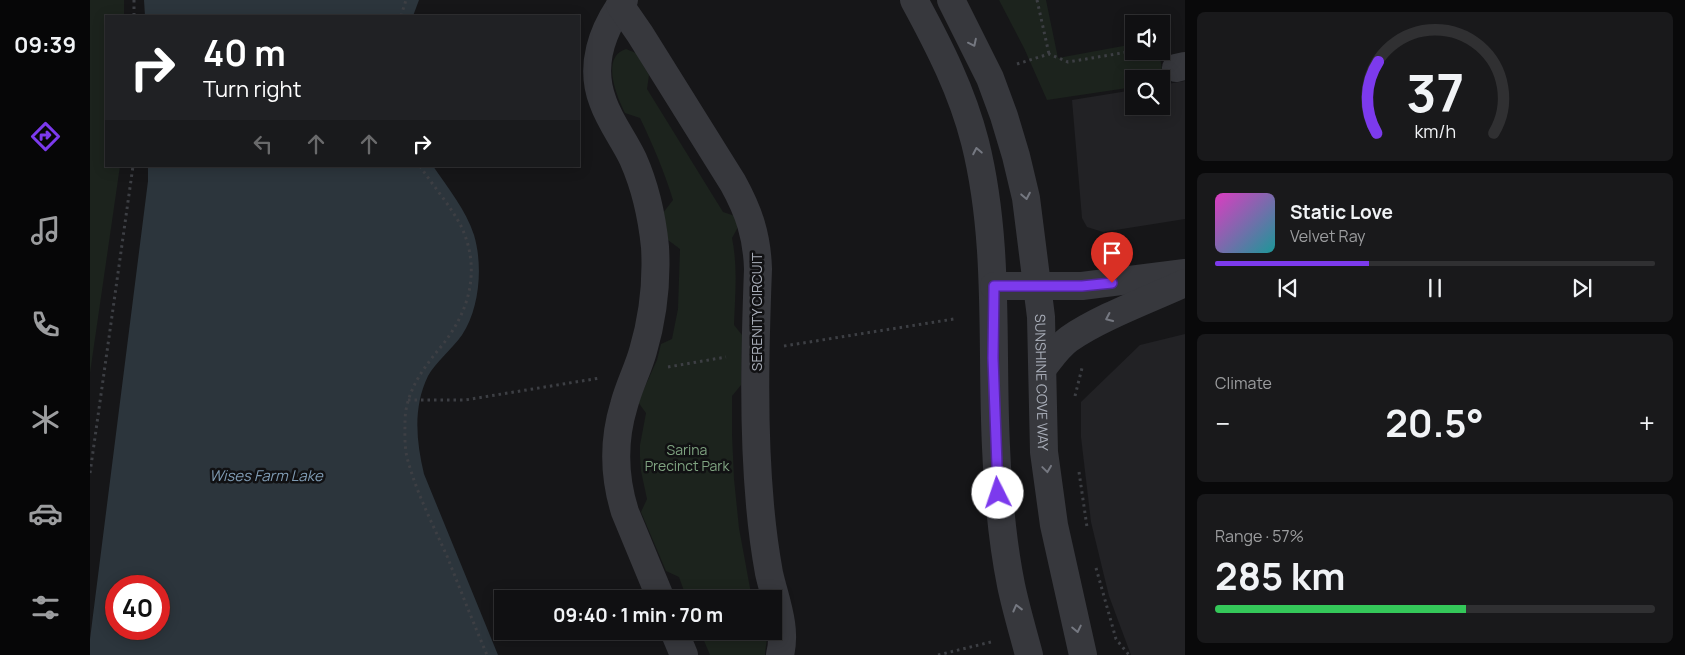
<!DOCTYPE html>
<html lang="en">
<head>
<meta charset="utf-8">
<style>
  body { margin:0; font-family:Manrope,sans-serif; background:#19191b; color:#f1f3f6; height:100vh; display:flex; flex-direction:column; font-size:19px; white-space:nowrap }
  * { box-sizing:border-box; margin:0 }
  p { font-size:16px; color:#9c9d9f }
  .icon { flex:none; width:28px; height:28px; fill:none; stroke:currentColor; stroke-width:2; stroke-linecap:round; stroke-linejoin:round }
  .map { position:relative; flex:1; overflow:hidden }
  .sheet { display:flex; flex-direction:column; gap:12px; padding:12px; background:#09090a; width:500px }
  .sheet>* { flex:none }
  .banner { position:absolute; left:15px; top:15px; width:475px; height:152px; border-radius:0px; box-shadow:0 2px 12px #0003,0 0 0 1px #303032; background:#202124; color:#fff; overflow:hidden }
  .buttons { position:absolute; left:1035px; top:15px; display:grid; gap:10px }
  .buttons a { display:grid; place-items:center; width:45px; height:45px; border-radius:0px; background:#101012; box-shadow:0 2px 12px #0003,0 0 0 1px #303032; font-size:25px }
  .speed { position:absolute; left:15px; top:575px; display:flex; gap:10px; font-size:25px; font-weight:700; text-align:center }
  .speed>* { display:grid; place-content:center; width:65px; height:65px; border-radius:50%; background:#101012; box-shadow:0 2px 12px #0003,0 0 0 1px #303032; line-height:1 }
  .speed .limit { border:8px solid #d22; background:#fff; color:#111 }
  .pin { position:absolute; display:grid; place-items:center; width:42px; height:42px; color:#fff; margin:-51px -21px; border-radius:50% 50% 50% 0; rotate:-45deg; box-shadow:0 0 5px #0007 }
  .pin .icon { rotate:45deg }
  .me { position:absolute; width:55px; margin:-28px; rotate:356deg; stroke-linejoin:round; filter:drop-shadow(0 0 4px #0008) }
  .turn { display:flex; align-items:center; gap:18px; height:105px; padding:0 15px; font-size:22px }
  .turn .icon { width:65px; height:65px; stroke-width:2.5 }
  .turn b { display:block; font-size:35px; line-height:42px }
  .lanes { display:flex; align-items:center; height:48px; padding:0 15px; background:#0003; justify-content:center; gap:25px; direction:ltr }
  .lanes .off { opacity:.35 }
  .big { font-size:38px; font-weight:700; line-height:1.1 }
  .sheet .widget { flex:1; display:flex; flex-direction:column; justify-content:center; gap:8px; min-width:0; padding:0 18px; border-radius:8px; background:#19191b }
  .sheet .dial { align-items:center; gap:0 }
  .dial svg { height:130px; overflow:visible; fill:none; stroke:#303032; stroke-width:7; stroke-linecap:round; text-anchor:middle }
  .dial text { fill:#f1f3f6; stroke:none }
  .song { display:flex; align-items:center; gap:15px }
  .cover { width:60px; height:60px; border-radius:8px; background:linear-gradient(135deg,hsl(310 70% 55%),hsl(180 70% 35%)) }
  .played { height:5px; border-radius:2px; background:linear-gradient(90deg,#7c3aed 35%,#303032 35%) }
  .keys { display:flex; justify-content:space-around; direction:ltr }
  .heat { display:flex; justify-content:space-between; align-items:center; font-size:28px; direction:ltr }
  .charge { height:8px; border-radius:4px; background:linear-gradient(90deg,#34c759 57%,#303032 0) }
  .trip { position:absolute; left:404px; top:590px; width:288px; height:50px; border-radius:0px; background:#101012; box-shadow:0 2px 12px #0003,0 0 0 1px #303032; font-weight:700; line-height:50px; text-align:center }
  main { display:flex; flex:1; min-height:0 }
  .tabs { display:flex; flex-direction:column; width:90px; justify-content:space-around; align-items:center; background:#060607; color:#9c9d9f }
  .tabs .icon { width:35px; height:35px }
  .tabs .selected { color:#7c3aed }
  .tabs b { font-size:22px; color:#f1f3f6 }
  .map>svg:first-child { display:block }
</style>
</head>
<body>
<main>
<nav class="tabs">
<b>09:39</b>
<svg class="icon selected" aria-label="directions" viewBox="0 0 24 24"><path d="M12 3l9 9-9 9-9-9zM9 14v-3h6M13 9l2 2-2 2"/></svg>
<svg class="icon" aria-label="music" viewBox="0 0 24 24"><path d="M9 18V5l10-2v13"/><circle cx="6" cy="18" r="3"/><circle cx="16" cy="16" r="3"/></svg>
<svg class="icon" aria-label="phone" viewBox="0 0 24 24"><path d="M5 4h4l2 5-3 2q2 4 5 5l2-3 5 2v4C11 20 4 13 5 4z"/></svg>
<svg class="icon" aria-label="climate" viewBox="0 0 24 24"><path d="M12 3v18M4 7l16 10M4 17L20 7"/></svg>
<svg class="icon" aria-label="car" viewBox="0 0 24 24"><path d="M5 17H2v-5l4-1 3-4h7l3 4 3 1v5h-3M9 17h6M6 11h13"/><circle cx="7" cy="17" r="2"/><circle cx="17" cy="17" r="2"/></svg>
<svg class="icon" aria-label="filters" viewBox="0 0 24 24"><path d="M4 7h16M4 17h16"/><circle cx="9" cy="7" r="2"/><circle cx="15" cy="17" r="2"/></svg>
</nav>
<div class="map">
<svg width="1095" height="655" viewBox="0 0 1095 655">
  <rect width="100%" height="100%" fill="#161618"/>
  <!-- built -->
  <g fill="#222225">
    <polygon points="1095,81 1095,219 1013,232 997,227 992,218 982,100 1044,90 1044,106 1071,106 1071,85"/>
    <polygon points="1095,334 1095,655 1041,655 1019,596 1001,522 991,437 991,402 1050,345"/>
  </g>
  <!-- green -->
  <g fill="#1c231d">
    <polygon points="0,0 34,0 34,16 16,16 16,166 30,166 0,373"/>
    <polygon points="909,0 956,0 968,58 1044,44 1044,51 1069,51 1074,82 1071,83 1071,79 1044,79 1044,87 957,100 934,48"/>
    <path d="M536,49L546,53L559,75L557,89L633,212L645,216L648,227L642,238C648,267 645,296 644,325L652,335L651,385L642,396V434L644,479L649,528L662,599H597L589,577L576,571L551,512L557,499L551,471L550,457V445L556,413L548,402L567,360L571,344L582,339L588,309L590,249L578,240L573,213L583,200C574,171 563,145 550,118L535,113C527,97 510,57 536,49Z"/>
    <polygon points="610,631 678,631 675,653 675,655 620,655"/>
  </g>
  <!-- water -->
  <g fill="#2c353c" fill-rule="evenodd">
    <polygon points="54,0 329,0 323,16 55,16"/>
    <path d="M58,166H343C358,188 376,210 384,235C393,265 390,308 372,335C363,348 345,363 338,376C323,407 326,441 334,474L408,655H0V639L58,181ZM26,586H69V629H26Z"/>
  </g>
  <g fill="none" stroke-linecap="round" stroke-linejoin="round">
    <!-- path -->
    <g stroke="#3d3f44" stroke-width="3" stroke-dasharray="2.5 4" stroke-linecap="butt">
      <polyline points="44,0 44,16"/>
      <polyline points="947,0 959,54"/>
      <polyline points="311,16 316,0"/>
      <polyline points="927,64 959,54 978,62 1044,51"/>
      <path d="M330,166C343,186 360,205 371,226C392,270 379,314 349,349C332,370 316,392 315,420C315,433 314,448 318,461C327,494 343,525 357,556C370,589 383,622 397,655"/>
      <polyline points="694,346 864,319"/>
      <polyline points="578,367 636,357"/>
      <polyline points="985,396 992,368"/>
      <polyline points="318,400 375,400 510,378"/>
      <polyline points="989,472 997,527"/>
      <polyline points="0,473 43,166"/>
      <polyline points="1006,568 1026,639 1039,655"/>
      <polyline points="848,655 901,642"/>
    </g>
    <!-- minor -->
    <g stroke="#37383d" stroke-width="28">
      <path d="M534,0C512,30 499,66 513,102C520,122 534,140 543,159C555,186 562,217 565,247C567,282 563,317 553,351C548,369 539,386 534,405C523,441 524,477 535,512L571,599"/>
      <path d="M824,0C849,46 872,91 885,142C910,242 901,345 906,447C908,493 912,540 921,585C926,609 933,632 939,655"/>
      <path id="s1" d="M861,0L900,78L914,116L926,156L936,198L951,317L954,452L964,525L993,655"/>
      <path d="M530,5L550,34L643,183C659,212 667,236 668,269C665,348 663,427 670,505C672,528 675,551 679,573C685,600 697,627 690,655"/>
      <polyline points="1086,68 1095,66"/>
      <polyline points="904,286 992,286 1095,273"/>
      <path d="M953,368C961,358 968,347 979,339C1011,317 1058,300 1095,283"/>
      <polyline points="584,631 594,655"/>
    </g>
  </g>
  <!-- one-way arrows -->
  <defs><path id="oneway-chevron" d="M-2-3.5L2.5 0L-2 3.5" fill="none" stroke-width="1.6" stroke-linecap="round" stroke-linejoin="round" transform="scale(1.25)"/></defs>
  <g stroke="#757881">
    <use href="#oneway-chevron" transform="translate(883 43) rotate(64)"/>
    <use href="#oneway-chevron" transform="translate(887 151) rotate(-101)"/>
    <use href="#oneway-chevron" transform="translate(936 196) rotate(79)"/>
    <use href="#oneway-chevron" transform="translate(1019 318) rotate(155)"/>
    <use href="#oneway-chevron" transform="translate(957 469) rotate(82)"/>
    <use href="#oneway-chevron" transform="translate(927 608) rotate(-104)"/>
    <use href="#oneway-chevron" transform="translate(987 629) rotate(78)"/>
  </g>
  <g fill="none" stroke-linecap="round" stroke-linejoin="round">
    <defs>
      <polyline id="route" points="908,493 903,358 904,286 992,286 1022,283"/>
    </defs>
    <!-- route casing -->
    <use href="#route" stroke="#51269a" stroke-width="12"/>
    <!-- route -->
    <use href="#route" stroke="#7c3aed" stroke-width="9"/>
  </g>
  <g text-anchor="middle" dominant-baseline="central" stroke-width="5" stroke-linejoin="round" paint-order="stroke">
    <!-- street labels -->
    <g font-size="14" fill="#a8adb8" stroke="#111113">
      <text transform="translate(666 312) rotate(-90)">SERENITY CIRCUIT</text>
      <text stroke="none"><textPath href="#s1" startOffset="398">SUNSHINE COVE WAY</textPath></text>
    </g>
    <!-- park labels -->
    <g font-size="14" fill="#7fa381" stroke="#111113">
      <text x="597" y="449">Sarina<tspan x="597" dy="16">Precinct Park</tspan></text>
    </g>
    <!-- water labels -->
    <g font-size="15" font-style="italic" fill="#7f9bb3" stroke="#111113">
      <text x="176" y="475">Wises Farm Lake</text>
    </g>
  </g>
</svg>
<div class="buttons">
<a><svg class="icon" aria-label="sound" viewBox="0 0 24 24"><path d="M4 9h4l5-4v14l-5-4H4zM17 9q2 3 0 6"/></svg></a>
<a><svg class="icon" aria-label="search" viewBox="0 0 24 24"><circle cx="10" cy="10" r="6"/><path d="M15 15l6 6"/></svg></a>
</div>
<div class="speed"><div class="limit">40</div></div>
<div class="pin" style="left:1022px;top:283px;background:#d93025"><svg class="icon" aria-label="arrive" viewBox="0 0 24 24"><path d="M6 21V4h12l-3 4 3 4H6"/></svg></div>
<svg class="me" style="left:908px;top:493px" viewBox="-20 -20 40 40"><circle r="19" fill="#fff"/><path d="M0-13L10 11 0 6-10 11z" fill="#7c3aed"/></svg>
<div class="trip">09:40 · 1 min · 70 m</div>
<div class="banner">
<div class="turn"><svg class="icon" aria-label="right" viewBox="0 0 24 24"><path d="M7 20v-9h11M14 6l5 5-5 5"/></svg><div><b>40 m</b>Turn right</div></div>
<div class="lanes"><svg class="icon off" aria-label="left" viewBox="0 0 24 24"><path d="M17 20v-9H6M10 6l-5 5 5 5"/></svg><svg class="icon off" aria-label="ahead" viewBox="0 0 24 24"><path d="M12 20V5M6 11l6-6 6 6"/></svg><svg class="icon off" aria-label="ahead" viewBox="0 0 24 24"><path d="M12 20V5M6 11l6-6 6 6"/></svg><svg class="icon" aria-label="right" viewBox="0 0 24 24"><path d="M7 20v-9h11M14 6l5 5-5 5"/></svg></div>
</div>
</div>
<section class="sheet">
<div class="widget dial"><svg viewBox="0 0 100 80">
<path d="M14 69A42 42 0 1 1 86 69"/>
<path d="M14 69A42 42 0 0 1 15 25" stroke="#7c3aed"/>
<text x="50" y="56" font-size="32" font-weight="700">37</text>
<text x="50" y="72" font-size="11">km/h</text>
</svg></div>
<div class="widget">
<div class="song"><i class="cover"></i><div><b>Static Love</b><p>Velvet Ray</p></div></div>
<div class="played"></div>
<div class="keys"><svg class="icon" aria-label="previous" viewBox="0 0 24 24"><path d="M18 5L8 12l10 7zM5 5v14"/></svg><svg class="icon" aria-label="pause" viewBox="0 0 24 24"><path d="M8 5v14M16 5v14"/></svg><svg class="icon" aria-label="next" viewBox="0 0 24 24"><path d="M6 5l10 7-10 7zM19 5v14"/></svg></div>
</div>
<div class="widget"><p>Climate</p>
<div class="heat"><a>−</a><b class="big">20.5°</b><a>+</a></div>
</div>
<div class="widget"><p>Range · 57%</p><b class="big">285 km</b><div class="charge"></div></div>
</section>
</main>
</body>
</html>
